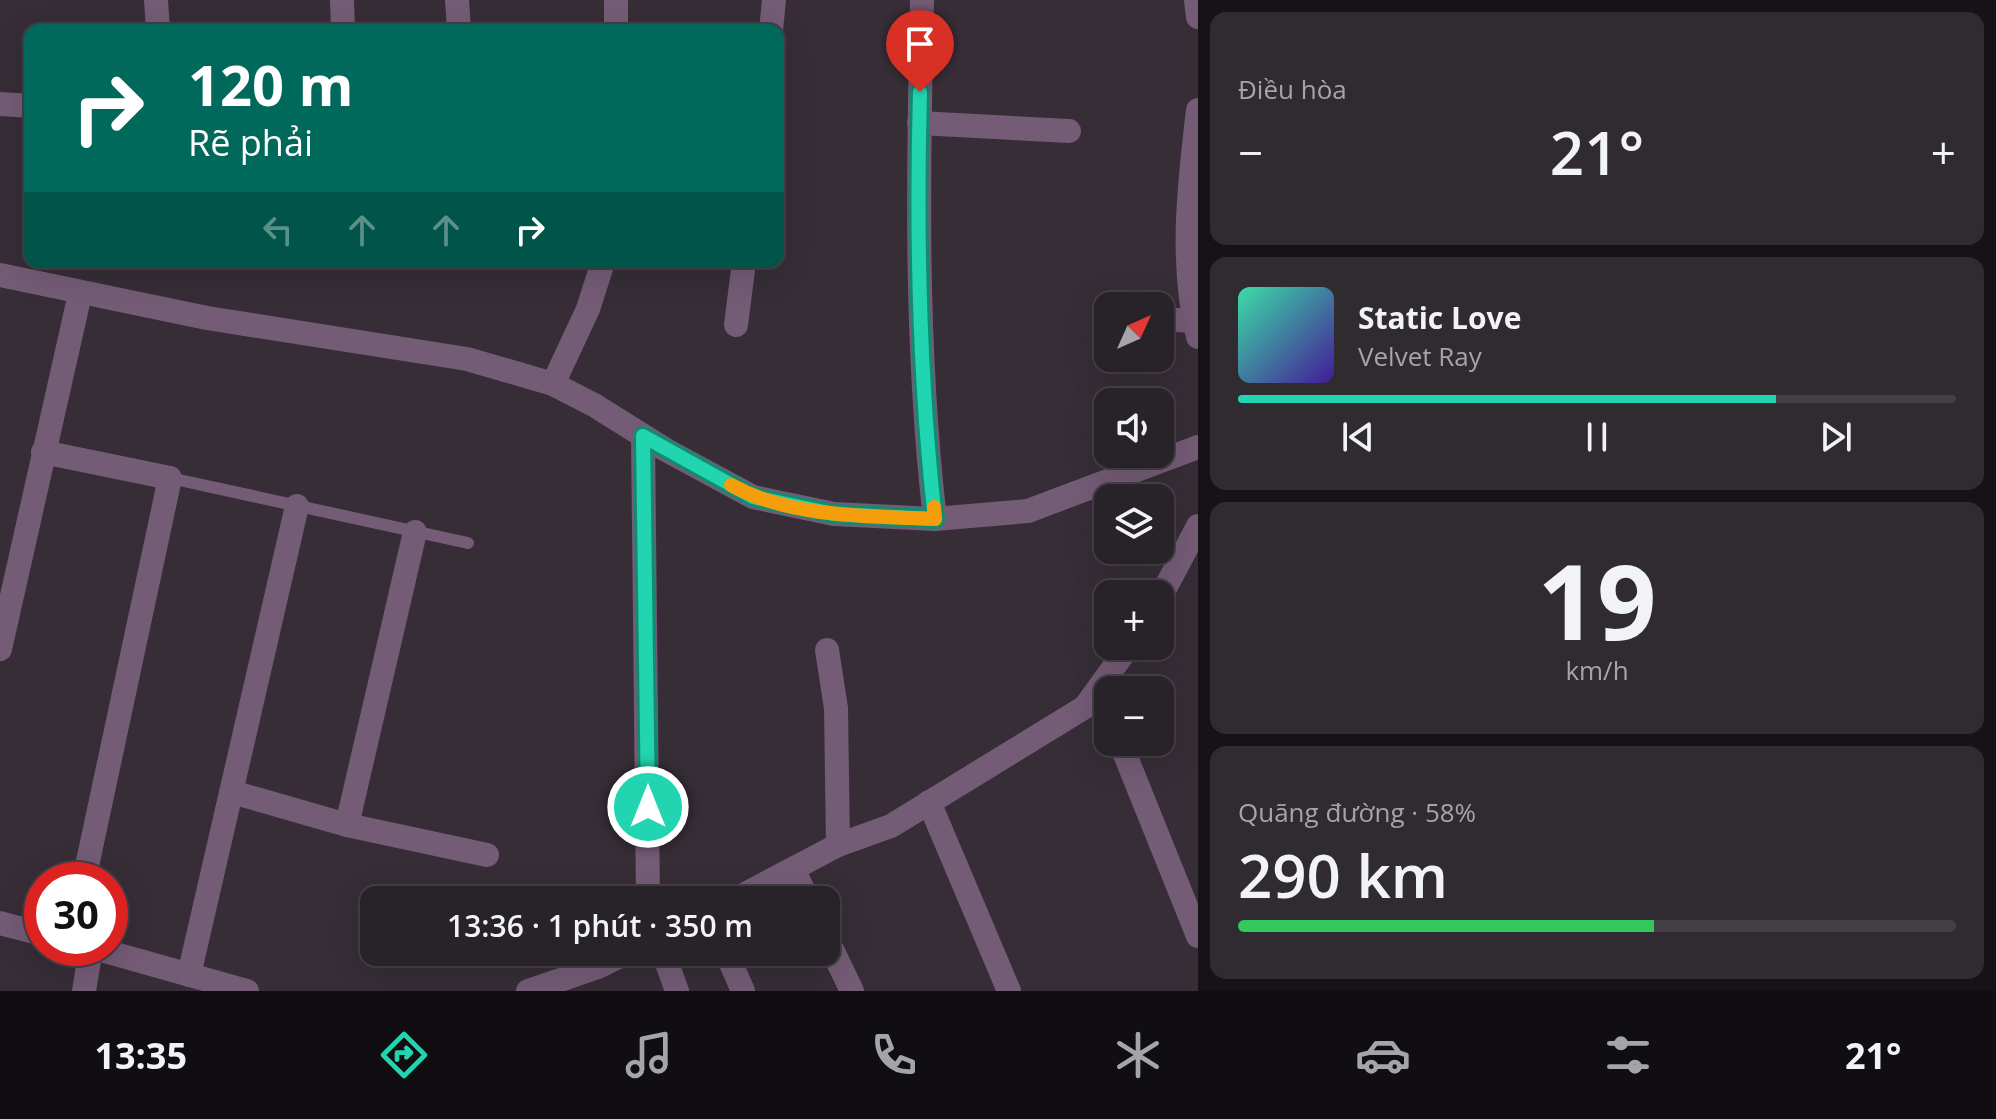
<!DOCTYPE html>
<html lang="vi">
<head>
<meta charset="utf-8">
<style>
  body { margin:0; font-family:"Open Sans",sans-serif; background:#302a31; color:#f1f3f6; height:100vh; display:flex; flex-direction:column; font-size:30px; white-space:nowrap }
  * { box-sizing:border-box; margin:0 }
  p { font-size:26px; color:#a5a4a8 }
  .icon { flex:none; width:44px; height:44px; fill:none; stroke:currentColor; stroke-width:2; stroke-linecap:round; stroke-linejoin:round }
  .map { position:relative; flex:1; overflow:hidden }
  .side { display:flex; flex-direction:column; gap:12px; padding:12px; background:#161317; width:798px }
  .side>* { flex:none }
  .banner { position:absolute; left:24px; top:24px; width:760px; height:244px; border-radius:16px; box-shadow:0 8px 32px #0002,0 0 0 2px #443f46; background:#00695c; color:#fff; overflow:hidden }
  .needle { width:52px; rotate:45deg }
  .buttons { position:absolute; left:1094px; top:292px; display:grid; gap:16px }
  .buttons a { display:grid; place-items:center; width:80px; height:80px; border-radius:16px; background:#282229; box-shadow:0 8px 32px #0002,0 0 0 2px #443f46; font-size:40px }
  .speed { position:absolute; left:24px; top:862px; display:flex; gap:16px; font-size:40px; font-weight:700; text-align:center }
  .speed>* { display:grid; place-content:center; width:104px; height:104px; border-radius:50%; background:#282229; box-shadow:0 8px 32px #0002,0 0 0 2px #443f46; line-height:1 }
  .speed .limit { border:12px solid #d22; background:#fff; color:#111 }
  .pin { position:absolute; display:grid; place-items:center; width:68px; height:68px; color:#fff; margin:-82px -34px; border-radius:50% 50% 50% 0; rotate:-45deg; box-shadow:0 0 8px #0007 }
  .pin .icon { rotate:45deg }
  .me { position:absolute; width:88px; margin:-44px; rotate:0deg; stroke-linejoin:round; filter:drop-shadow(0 0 6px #0008) }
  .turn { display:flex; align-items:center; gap:28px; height:168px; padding:0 32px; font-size:36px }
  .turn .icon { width:104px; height:104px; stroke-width:2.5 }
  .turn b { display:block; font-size:56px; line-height:68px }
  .lanes { display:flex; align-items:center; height:76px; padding:0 32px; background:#0003; justify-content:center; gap:40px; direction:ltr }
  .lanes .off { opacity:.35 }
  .big { font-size:60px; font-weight:600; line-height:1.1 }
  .side .tile { flex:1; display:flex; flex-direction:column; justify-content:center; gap:12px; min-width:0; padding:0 28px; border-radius:16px; background:#302a31 }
  .side .dial { align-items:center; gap:0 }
  .dial b { font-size:104px; line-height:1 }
  .song { display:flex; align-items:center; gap:24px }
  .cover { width:96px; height:96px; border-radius:12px; background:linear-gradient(135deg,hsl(160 70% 55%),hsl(260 70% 35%)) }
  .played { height:8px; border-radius:4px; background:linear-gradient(90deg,#20d5b0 75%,#443f46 75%) }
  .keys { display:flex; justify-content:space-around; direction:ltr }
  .heat { display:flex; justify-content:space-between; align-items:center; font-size:44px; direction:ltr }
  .charge { height:12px; border-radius:6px; background:linear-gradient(90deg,#34c759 58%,#443f46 0) }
  .trip { position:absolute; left:360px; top:886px; width:480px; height:80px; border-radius:16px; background:#282229; box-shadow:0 8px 32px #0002,0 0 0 2px #443f46; font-weight:600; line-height:80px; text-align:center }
  .tabs { display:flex; height:128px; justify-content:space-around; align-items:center; background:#100e10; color:#a5a4a8 }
  .tabs .icon { width:56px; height:56px }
  .tabs .active { color:#20d5b0 }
  .tabs b { font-size:36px; color:#f1f3f6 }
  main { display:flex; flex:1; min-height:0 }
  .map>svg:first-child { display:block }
</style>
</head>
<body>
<main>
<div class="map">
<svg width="1198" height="991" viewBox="0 0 1198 991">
  <rect width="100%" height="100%" fill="#362d37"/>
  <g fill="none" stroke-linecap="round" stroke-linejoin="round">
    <!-- lane -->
    <polyline stroke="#745b76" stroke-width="12" points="170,478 468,543"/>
    <!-- street -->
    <g stroke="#745b76" stroke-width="24">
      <polyline points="156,0 158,30"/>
      <polyline points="342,0 343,30"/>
      <polyline points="457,0 459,30"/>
      <polyline points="616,0 616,30"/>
      <path d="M922,0C918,174 915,346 935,519"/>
      <polyline points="1196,0 1198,17"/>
      <polyline points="771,30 774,0"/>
      <polyline points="0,104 30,106"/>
      <path d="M1198,110C1189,185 1180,263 1198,337"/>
      <polyline points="919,123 1069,131"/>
      <polyline points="0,275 207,318 467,359 519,374 553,384 594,405 666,450 753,497 834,514 935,519 1028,511 1198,447"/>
      <polyline points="1160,319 1194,321"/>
      <polyline points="736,325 744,262"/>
      <polyline points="553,384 588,309 603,262"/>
      <polyline points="643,436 648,900"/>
      <polyline points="43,452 170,478 84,880"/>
      <polyline points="1160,598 1198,526"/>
      <polyline points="0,649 80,294"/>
      <polyline points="827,650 836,708 838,845"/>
      <polyline points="1099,689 1108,712"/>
      <polyline points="1120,742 1198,936"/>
      <polyline points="232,792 347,825 487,855"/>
      <polyline points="929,802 1009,991"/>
      <polyline points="347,825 415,532"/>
      <polyline points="794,871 808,900"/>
      <polyline points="734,900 838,845 891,826 1085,707 1129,646"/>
      <polyline points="0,923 42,934"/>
      <polyline points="826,937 852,991"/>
      <polyline points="94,948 247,991"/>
      <polyline points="663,952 677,991"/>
      <polyline points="726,952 743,991"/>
      <polyline points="189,975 297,506"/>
      <polyline points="84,991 91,948"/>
      <polyline points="528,991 598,967 628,952"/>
    </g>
  </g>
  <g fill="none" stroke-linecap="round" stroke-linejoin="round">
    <defs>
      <path id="route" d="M648,807L643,436L753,497L834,514L935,519C919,377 916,235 920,92"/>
    </defs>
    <!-- route casing -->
    <use href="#route" stroke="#158a72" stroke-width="20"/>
    <!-- route -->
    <use href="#route" stroke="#20d5b0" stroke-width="14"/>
    <!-- slow -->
    <path stroke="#f59e0b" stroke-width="14" d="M731,485C791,518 868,516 935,519L934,507"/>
  </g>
</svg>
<div class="buttons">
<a><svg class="needle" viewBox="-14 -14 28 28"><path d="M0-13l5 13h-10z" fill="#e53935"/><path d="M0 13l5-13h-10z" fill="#a5a4a8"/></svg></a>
<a><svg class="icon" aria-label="sound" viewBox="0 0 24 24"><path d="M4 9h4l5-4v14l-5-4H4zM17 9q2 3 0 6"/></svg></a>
<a><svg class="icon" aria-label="layers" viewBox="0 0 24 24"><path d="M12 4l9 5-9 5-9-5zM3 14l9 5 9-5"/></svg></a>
<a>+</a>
<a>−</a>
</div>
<div class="speed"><div class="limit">30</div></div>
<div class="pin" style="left:920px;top:92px;background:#d93025"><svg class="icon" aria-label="arrive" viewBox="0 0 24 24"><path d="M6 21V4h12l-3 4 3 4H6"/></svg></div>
<svg class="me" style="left:648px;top:807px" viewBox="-20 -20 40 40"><circle r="17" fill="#20d5b0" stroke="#fff" stroke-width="3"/><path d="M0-11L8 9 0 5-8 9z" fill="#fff"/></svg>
<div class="trip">13:36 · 1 phút · 350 m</div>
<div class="banner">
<div class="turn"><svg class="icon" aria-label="right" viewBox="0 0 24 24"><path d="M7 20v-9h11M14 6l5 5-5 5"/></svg><div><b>120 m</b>Rẽ phải</div></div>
<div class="lanes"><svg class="icon off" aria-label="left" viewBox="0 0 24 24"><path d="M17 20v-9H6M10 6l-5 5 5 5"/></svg><svg class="icon off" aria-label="ahead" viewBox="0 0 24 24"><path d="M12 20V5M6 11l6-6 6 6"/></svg><svg class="icon off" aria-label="ahead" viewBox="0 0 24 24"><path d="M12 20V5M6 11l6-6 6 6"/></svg><svg class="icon" aria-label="right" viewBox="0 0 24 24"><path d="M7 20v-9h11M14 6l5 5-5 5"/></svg></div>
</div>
</div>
<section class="side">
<div class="tile"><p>Điều hòa</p>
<div class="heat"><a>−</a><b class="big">21°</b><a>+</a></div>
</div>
<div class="tile">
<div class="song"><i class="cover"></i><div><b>Static Love</b><p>Velvet Ray</p></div></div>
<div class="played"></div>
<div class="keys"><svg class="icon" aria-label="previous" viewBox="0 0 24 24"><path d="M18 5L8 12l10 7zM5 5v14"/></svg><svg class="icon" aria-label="pause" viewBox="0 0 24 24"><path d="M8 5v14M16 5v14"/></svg><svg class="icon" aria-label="next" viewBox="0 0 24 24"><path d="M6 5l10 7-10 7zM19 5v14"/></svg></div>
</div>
<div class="tile dial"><b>19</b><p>km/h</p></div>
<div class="tile"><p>Quãng đường · 58%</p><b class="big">290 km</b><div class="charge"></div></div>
</section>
</main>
<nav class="tabs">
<b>13:35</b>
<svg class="icon active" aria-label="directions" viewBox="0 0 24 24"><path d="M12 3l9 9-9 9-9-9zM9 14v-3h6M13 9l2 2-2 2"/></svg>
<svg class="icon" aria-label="music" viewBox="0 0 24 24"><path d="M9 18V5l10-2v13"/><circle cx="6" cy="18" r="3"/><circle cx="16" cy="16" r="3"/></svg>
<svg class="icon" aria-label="phone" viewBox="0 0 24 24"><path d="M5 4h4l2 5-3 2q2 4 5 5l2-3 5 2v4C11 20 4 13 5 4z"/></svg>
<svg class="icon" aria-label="climate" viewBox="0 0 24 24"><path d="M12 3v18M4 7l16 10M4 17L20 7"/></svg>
<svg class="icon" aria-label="car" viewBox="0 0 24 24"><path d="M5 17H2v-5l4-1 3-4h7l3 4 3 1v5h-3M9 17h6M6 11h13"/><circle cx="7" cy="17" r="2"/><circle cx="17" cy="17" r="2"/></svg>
<svg class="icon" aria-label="filters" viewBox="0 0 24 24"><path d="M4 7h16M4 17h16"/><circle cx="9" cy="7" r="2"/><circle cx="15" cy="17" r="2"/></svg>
<b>21°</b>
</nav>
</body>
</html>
